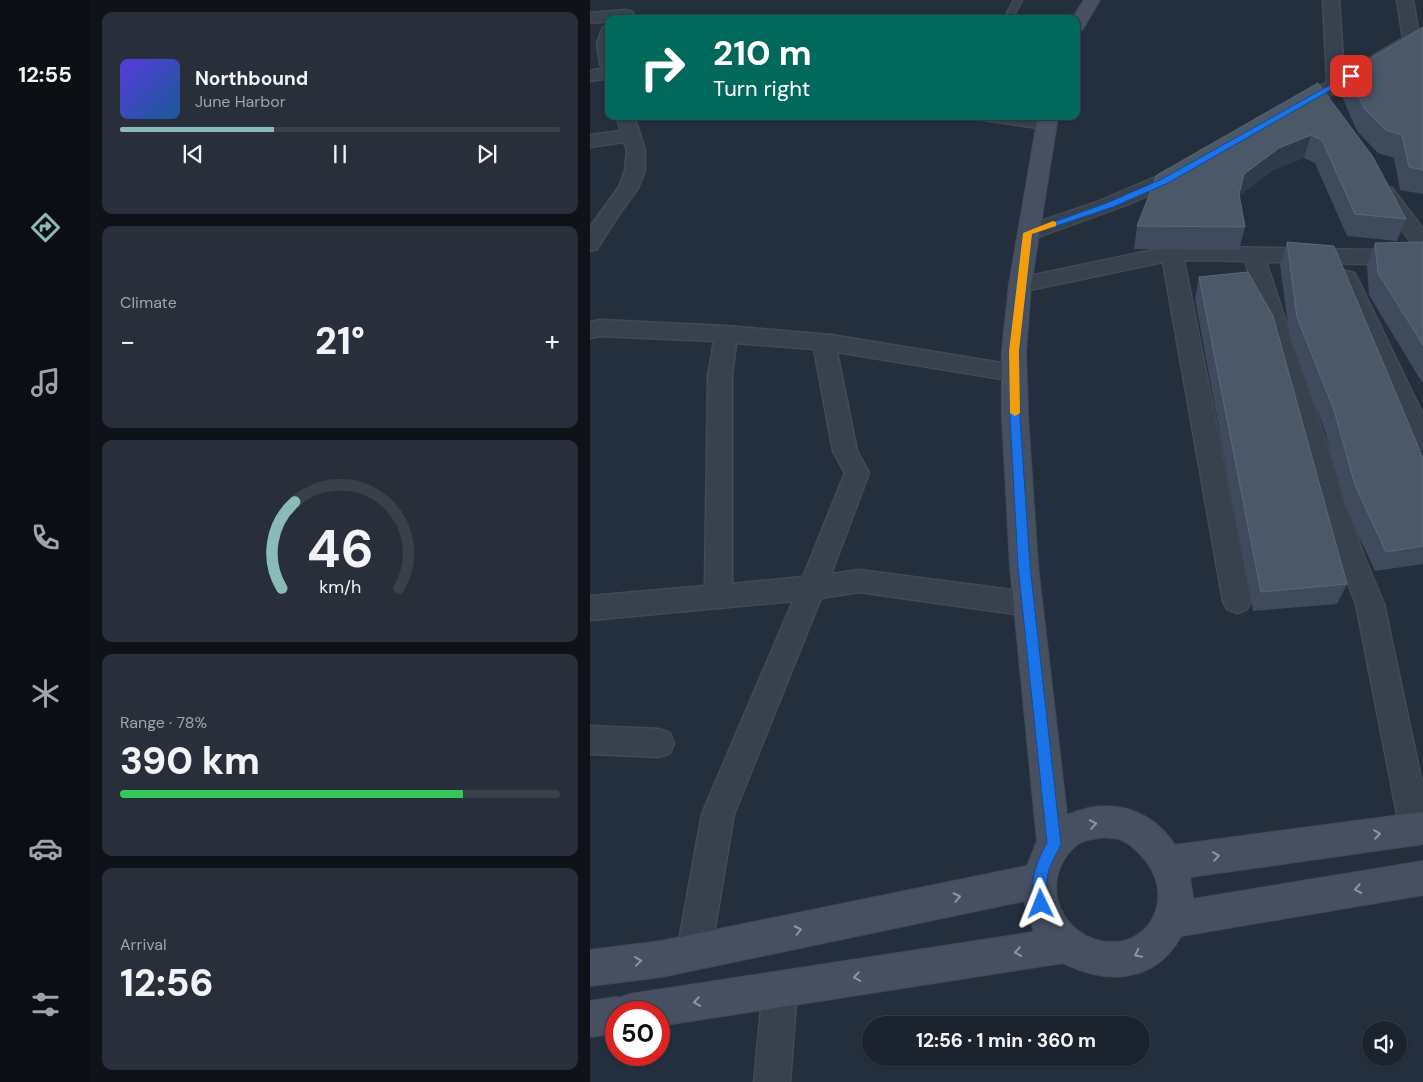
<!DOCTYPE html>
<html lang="en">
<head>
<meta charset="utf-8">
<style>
  body { margin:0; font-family:"DM Sans",sans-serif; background:#282f3a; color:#f1f3f6; height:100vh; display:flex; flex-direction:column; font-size:19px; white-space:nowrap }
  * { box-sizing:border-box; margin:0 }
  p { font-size:16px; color:#a0a4aa }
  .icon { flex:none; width:28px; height:28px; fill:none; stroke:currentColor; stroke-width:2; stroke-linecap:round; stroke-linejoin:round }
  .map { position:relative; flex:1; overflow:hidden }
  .drawer { display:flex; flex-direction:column; gap:12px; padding:12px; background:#0f1319; width:500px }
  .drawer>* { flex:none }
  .banner { position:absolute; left:15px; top:15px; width:475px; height:105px; border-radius:10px; box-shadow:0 1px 4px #0004,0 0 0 1px #39404a; background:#00695c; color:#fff; overflow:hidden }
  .controls { position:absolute; left:772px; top:1021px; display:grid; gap:10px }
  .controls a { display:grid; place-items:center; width:45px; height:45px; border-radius:50%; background:#1b232e; box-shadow:0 1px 4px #0004,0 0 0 1px #39404a; font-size:25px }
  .speed { position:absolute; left:15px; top:1001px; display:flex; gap:10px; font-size:25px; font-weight:700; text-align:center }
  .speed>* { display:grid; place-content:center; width:65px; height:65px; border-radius:50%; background:#1b232e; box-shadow:0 1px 4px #0004,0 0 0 1px #39404a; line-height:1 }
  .speed .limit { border:8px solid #d22; background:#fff; color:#111 }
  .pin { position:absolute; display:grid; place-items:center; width:42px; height:42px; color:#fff; margin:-21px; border-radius:10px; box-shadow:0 2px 8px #0006 }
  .me { position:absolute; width:55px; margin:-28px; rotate:358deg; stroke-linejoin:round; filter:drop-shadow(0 0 4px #0008) }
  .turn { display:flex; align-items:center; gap:18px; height:105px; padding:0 25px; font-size:22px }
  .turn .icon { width:65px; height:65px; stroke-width:2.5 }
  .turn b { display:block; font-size:35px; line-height:42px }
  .big { font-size:38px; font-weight:800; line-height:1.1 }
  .drawer .tile { flex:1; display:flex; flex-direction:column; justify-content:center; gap:8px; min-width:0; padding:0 18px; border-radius:10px; background:#282f3a }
  .drawer .dial { align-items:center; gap:0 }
  .dial svg { height:130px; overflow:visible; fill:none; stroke:#39404a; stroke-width:7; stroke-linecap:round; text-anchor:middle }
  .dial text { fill:#f1f3f6; stroke:none }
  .song { display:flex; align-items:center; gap:15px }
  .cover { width:60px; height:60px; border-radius:8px; background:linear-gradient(135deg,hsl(250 70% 55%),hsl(210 70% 35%)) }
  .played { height:5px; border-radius:2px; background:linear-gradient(90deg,#8bbbb9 35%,#39404a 35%) }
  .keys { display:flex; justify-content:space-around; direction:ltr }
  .heat { display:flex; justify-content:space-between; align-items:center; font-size:28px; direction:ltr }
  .charge { height:8px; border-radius:4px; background:linear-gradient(90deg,#34c759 78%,#39404a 0) }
  .trip { position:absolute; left:272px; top:1016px; width:288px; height:50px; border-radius:25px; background:#1b232e; box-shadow:0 1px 4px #0004,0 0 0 1px #39404a; font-weight:800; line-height:50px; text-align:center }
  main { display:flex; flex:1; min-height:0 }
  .tab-bar { display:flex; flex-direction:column; width:90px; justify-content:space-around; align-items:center; background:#0b0e12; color:#a0a4aa }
  .tab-bar .icon { width:35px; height:35px }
  .tab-bar .active { color:#8bbbb9 }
  .tab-bar b { font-size:22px; color:#f1f3f6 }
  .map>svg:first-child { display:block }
</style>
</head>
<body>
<main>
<nav class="tab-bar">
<b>12:55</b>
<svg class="icon active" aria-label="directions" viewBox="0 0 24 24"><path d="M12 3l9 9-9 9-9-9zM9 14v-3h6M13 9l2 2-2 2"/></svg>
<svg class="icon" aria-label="music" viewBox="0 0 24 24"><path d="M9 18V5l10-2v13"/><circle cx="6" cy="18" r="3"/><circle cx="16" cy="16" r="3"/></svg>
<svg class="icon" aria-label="phone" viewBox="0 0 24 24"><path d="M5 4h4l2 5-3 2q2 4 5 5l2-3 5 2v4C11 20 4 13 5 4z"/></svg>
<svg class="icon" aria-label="climate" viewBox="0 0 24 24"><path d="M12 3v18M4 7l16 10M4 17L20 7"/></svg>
<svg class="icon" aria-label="car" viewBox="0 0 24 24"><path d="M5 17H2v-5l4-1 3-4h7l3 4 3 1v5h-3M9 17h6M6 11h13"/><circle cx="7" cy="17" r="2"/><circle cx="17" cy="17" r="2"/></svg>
<svg class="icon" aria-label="filters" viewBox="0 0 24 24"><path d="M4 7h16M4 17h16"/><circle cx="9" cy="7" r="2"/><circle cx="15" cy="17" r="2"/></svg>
</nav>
<section class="drawer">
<div class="tile">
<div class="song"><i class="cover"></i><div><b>Northbound</b><p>June Harbor</p></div></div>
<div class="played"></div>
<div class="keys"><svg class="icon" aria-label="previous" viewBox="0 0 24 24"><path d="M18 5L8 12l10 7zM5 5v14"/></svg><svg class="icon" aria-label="pause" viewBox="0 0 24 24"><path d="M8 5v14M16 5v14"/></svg><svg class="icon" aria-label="next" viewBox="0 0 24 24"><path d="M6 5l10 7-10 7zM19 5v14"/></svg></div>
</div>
<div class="tile"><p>Climate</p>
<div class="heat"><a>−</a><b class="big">21°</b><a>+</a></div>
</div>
<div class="tile dial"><svg viewBox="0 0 100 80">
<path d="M14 69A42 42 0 1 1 86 69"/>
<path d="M14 69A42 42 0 0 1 22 16" stroke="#8bbbb9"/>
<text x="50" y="56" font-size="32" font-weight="700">46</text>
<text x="50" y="72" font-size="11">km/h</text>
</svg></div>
<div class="tile"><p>Range · 78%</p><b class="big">390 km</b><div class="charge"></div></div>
<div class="tile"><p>Arrival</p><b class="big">12:56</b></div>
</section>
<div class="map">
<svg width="833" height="1082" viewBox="0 0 833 1082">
  <rect width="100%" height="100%" fill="#242f3e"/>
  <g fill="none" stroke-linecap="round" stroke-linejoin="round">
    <defs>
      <g id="lane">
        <polygon points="424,0 432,0 422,19 414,19"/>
        <polygon points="383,116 407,116 455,123 459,126 455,129 387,119"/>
      </g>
      <g id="street">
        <polygon points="733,0 749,0 754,73 813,38 807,0 823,0 828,30 833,29 833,41 710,113 704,114 698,113 695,109 698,105 737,82"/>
        <polygon points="36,10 42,12 44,15 42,18 19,19 19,21 0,23 0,13"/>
        <polygon points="19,26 19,78 0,81 0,71 15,68 10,64 7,43 13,27"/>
        <polygon points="26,116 44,116 55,150 55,171 48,188 26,219 7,249 0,251 0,227 29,187 35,171 37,150 34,142 0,147 0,135 31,131"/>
        <polygon points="594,165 601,167 604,171 601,175 544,202 445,238 438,240 431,238 428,233 431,228 510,201"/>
        <polygon points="795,186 802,188 833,229 833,251 826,249 785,192 788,188"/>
        <polygon points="582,246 833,251 833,265 676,262 773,554 794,604 833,788 833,842 826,845 815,840 810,829 766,604 747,554 655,261 594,260 661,601 657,609 647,613 637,609 633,601 573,262 430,292 422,290 419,285 422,280 430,278"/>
        <polygon points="756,271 764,273 767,278 833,415 833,449 824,447 821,440 745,278 748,273"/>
        <path d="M10,320L136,326L241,335L424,365L432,367L436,373L432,379L424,381L247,352L267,451L279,473L241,574L269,570L438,592L448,596L452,604L448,612L438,616L269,592L231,598L144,814L121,952L116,964L104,969L92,964L87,952L112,814L203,601L0,620V596L115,586L118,376L124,341L10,336L0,338V322ZM146,343L224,349L243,451L255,473L213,577L142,584V376Z"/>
        <polygon points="0,726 69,729 80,733 84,743 80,753 69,757 0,754"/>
        <polygon points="190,972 202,977 207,989 200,1082 164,1082 173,989 178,977"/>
      </g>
      <g id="secondary">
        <polygon points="494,0 510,0 492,30 486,31 486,19 482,19"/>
        <path d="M448,116H468L441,285L436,351L438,417L448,566L477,815C519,797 559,807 585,845L833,812V844L600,877L603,899L833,861V895L591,936C565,983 518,985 473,963L69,1026V1012H26V1033L0,1037V1001L26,997L29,998L40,994L444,932L434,901L71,977L0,986V950L71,941L437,866L447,841L420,566L412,417V351L419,285ZM514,837C519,838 524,838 529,839C537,841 545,849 550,854C569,874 575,899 560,923C551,935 540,941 525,942C480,944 450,896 475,858C479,852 485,845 491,842C498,839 507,839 514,837Z"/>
      </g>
    </defs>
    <!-- lane casing -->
    <use href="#lane" stroke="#414a57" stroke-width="3"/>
    <!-- street casing -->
    <use href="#street" stroke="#414a57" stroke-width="3"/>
    <!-- secondary casing -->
    <use href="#secondary" stroke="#414a57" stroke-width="2"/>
    <!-- lane -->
    <use href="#lane" fill="#38414e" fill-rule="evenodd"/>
    <!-- street -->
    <use href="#street" fill="#38414e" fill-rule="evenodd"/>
    <!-- secondary -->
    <use href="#secondary" fill="#465061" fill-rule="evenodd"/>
  </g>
  <!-- wall -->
  <g fill="#3f4b5c">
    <polygon points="833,27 833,194 810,190 804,158 788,153 767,131 751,94 758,72"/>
    <polygon points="728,83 816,219 807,241 757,236 725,163 714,158 683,170 649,196 655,227 649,250 544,249 547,226"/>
    <polygon points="697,242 833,458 833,564 785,571 755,506 735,431 700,339 690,265"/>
    <polygon points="833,242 833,384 779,295 777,265 785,243"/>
    <polygon points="609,277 757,584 747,604 663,611 605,299"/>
  </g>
  <!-- shaded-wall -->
  <polygon fill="#2f3b4b" points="721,135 714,158 683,170 648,197 644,217 654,174 689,148"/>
  <!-- building -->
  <g fill="#4b5868" stroke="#5c6777">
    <polygon points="833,27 833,170 819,167 812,135 796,130 774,108 758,72"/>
    <polygon points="728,83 783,157 816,219 765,214 732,140 721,135 689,148 654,174 649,194 655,227 547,226 567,175"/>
    <polygon points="697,242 744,246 833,458 833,546 796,552 765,485 744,410 707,317"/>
    <polygon points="833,242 833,345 788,273 785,243"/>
    <polygon points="658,272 683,316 757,584 671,592 609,277"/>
  </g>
  <!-- one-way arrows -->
  <defs><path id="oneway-chevron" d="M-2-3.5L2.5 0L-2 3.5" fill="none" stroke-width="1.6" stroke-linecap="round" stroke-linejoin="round" transform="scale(1.25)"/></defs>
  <g stroke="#8e96a5">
    <use href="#oneway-chevron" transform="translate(503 824) rotate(-10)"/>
    <use href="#oneway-chevron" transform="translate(787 834) rotate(-8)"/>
    <use href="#oneway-chevron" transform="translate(626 856) rotate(-8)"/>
    <use href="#oneway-chevron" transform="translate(768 889) rotate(170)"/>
    <use href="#oneway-chevron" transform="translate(367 897) rotate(-12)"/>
    <use href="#oneway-chevron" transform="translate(208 930) rotate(-12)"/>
    <use href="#oneway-chevron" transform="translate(428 952) rotate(171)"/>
    <use href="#oneway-chevron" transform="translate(548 954) rotate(153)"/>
    <use href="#oneway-chevron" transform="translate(48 961) rotate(-7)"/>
    <use href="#oneway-chevron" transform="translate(267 977) rotate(171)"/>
    <use href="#oneway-chevron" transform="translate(107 1002) rotate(171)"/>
  </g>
  <!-- route -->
  <path fill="#1a73e8" stroke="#114b97" d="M758,75L765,76L578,183L523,207L442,234L429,351L430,417L440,566L471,844C466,857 457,867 457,881C456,891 460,900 456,909L451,911L446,909C437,887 446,862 457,843L428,566L420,417L419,351L433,233L517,203L572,179Z"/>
  <!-- slow -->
  <polygon fill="#f59e0b" points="463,221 466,222 466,226 442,234 429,351 430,413 425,416 420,413 419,351 433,233"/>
</svg>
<div class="controls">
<a><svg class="icon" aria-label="sound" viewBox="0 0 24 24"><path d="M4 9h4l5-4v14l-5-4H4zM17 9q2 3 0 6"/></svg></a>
</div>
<div class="speed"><div class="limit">50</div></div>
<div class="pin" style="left:761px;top:76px;background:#d93025"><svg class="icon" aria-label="arrive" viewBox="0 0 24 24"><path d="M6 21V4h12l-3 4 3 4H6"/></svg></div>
<svg class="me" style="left:451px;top:904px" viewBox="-20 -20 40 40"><path d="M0-17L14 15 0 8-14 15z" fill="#1a73e8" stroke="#fff" stroke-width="4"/></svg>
<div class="trip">12:56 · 1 min · 360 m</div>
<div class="banner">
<div class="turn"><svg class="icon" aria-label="right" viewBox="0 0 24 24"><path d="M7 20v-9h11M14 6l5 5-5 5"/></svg><div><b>210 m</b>Turn right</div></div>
</div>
</div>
</main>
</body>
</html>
